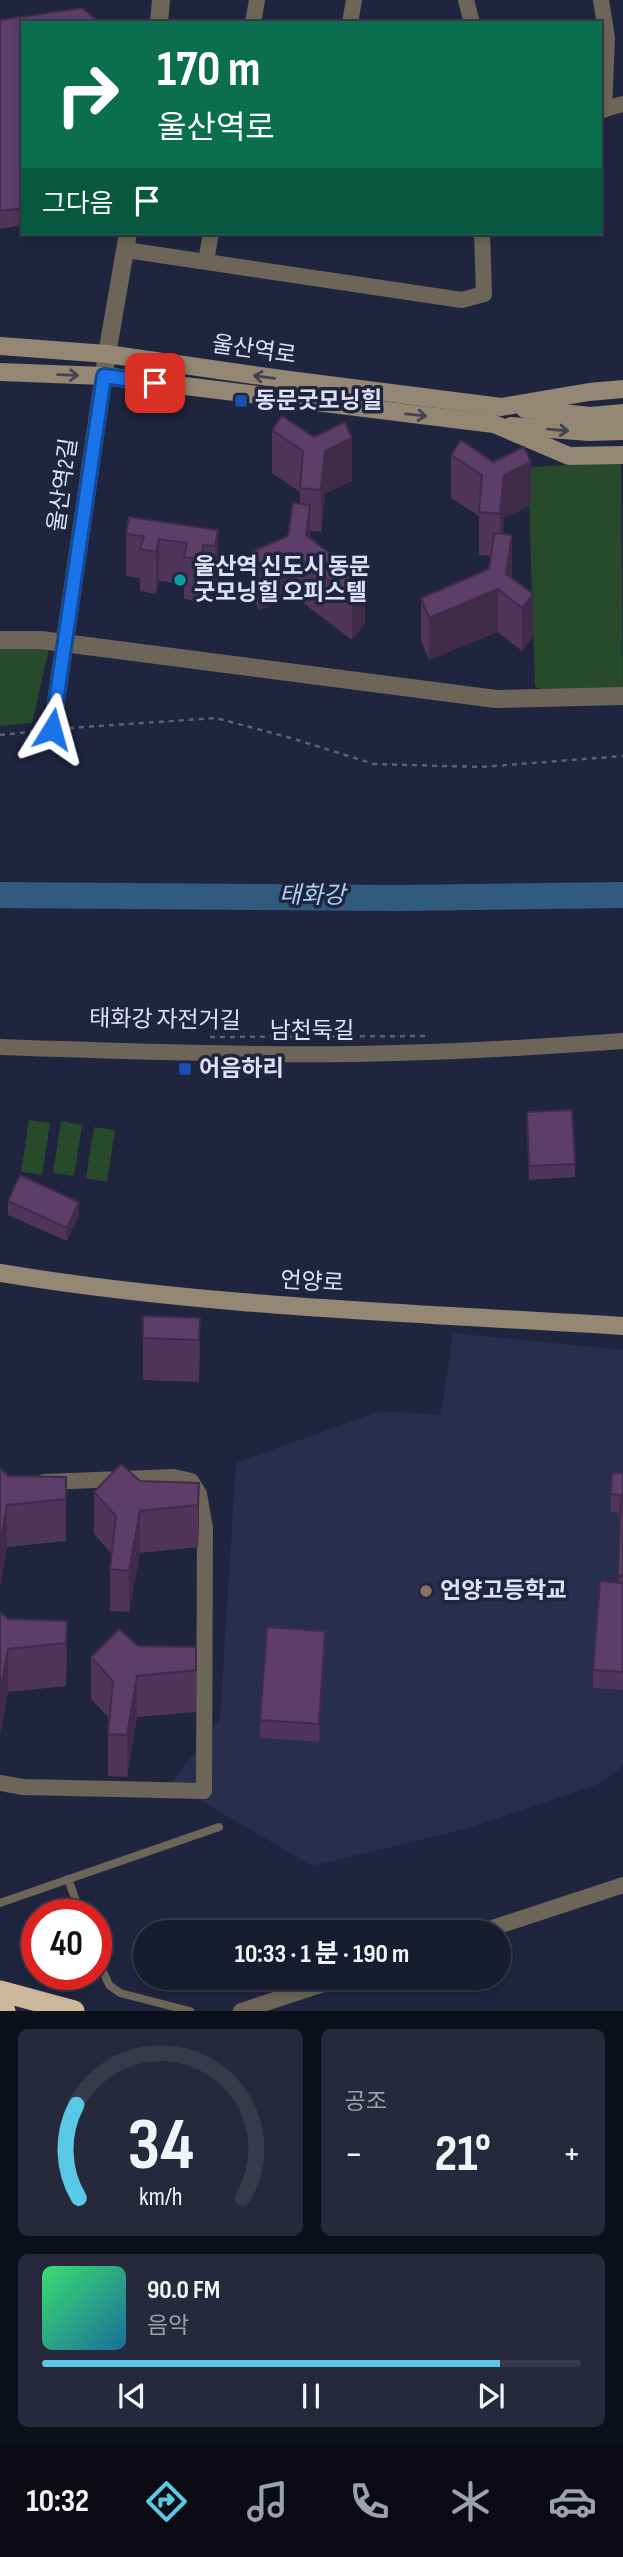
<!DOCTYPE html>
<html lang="ko">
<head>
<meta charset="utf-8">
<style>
  body { margin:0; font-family:"Sofia Sans Condensed","Noto Sans KR",sans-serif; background:#25293b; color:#f1f3f6; height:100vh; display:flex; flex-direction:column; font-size:26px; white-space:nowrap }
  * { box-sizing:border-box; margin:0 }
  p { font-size:23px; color:#9fa1aa }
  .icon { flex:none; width:38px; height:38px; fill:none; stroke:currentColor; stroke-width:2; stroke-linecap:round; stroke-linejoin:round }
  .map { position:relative; height:2011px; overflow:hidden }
  .details { display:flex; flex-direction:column; gap:18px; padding:18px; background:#0d0f1a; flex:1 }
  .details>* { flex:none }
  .banner { position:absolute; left:21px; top:21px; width:581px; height:214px; border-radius:0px; box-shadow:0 4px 10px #0003,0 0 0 2px #363a4b; background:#0b6e4f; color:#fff; overflow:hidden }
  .speed { position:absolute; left:21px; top:1899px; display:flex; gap:14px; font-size:35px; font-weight:700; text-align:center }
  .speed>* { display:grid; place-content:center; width:91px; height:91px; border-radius:50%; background:#181c2f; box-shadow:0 4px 10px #0003,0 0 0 2px #363a4b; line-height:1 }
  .speed .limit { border:10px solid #d22; background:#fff; color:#111 }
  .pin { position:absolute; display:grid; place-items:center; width:60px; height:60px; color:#fff; margin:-30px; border-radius:14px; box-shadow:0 4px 10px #0006 }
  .me { position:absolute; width:77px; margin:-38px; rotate:8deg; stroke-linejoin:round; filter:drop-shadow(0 0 5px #0008) }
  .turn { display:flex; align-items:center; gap:24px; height:147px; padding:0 21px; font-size:32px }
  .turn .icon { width:91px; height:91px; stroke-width:2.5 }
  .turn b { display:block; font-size:49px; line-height:60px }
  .then { display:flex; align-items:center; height:66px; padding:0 21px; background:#0003; gap:14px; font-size:26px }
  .big { font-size:52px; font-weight:700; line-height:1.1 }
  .details .tile { flex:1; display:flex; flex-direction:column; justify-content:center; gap:10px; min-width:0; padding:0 24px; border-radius:10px; background:#25293b }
  .details .dial { align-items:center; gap:0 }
  .dial svg { height:182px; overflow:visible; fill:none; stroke:#363a4b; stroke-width:7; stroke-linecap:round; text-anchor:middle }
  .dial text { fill:#f1f3f6; stroke:none }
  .song { display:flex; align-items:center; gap:21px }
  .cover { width:84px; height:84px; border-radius:10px; background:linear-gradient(135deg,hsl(140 70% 55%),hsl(200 70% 35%)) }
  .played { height:7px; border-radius:4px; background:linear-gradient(90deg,#59c8e5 85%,#363a4b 85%) }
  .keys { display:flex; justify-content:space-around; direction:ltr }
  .heat { display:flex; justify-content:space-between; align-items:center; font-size:38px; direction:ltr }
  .details .tiles { flex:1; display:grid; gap:18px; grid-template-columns:1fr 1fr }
  .tile:last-child { grid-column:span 2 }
  .trip { position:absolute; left:133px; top:1920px; width:378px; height:70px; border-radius:35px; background:#181c2f; box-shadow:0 4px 10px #0003,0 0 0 2px #363a4b; font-weight:700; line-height:70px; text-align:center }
  .dock { display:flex; height:112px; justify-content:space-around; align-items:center; background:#0a0b13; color:#9fa1aa }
  .dock .icon { width:49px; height:49px }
  .dock .active { color:#59c8e5 }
  .dock b { font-size:32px; color:#f1f3f6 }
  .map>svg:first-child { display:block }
</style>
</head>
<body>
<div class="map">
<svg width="623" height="2011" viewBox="0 0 623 2011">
  <rect width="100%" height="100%" fill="#20253f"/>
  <!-- built -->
  <polygon fill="#282e4d" points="453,1333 623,1350 623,1766 598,1784 465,1829 312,1866 171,1783 220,1719 236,1463 380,1411 441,1415"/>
  <!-- green -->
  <g fill="#274a2b">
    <polygon points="621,463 623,692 552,698 535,686 528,467"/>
    <polygon points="0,648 49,649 32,723 0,726"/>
    <polygon points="29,1120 50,1123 42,1175 21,1172"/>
    <polygon points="61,1121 82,1125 74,1176 53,1173"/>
    <polygon points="94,1127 115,1130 107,1182 86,1178"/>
  </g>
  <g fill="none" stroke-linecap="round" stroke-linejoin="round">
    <!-- river -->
    <polyline stroke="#305a7e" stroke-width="26" points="0,895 398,898 623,895"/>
    <!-- path -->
    <g stroke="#5b6078" stroke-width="2.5" stroke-dasharray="5 5" stroke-linecap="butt">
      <polyline points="69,728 216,718 291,738 374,764 481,767 623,756"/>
      <polyline points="0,735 38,731"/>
      <polyline points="210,1037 428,1036"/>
    </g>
    <!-- service -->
    <g stroke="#6d6558" stroke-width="8">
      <polyline points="68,1879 81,1914"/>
      <polyline points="0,1903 219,1827"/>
      <polyline points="96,1955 109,1985 120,1993 190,2011"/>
    </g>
    <!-- minor -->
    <g stroke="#6d6558" stroke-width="16">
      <polyline points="466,0 472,23"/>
      <polyline points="601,0 607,38 604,110"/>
      <polyline points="253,23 257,0"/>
      <polyline points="350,23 354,0"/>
      <polyline points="600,110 623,104"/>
      <polyline points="126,250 462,300 484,294 482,233"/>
      <polyline points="206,261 211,233"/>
      <path d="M0,1047C87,1050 174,1053 261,1054C382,1056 503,1050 623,1041"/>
      <polyline points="0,1783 23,1787 204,1791 205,1528 199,1494 191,1481 174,1477 44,1482"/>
      <polyline points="480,1932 623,1885"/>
      <polyline points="241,2011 342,1978"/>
    </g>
    <!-- tertiary -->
    <g stroke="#6d6558" stroke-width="18">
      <polyline points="159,23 161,0"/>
      <polyline points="0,640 41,640 496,699 623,696"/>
      <polyline points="52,729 107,354 128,233"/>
    </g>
    <!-- secondary -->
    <g stroke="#948773" stroke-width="18">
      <polyline points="0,346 107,354 289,380 501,407 589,392 623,389"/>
      <polyline points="0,372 104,376 494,424 569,456 623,455"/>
      <polyline points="525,409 590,416 623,413"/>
      <polyline points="511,426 589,432 623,431"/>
      <path d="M0,1273C206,1307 415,1313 623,1326"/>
    </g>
    <!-- motorway -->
    <g stroke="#ceb99a" stroke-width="21">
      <polyline points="0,1991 74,2011"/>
      <polyline points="0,2010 5,2011"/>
    </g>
  </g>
  <!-- wall -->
  <g fill="#4f3559">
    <polygon points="0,20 23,23 23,225 0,229"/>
    <polygon points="272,430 352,481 325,494 321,532 310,531 310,539 365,580 365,623 352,640 294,596 259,610 253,594 253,551 288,536 300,504 300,492 272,473"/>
    <polygon points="451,455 531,505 504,518 502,534 512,578 533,637 522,651 498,632 429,660 421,640 421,598 489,569 491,556 479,555 479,516 451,498"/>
    <polygon points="218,530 218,572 215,588 203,587 202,602 184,599 184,584 159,581 156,594 140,591 140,578 126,576 126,534"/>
    <polygon points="527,1112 575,1164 575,1177 529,1180"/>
    <polygon points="8,1201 79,1215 67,1241 8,1215"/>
    <polygon points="200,1318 199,1382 143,1380 143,1338"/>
    <polygon points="0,1468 8,1476 66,1477 66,1541 7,1547 0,1588"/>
    <polygon points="623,1473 623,1690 593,1688 593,1670 618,1583 620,1513 611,1512 611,1494"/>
    <polygon points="140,1481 199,1483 198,1547 140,1553 129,1612 110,1611 110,1569 112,1554 94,1534 94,1492"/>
    <polygon points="8,1619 67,1621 66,1686 8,1692 0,1736"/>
    <polygon points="138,1646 196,1647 196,1712 137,1717 127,1777 108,1776 108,1734 109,1718 91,1699 91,1657"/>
    <polygon points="325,1649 319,1742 260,1738 260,1720"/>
  </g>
  <!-- shaded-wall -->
  <g fill="#402b49">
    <polygon points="352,438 352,481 325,494 321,532 321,490 325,451"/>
    <polygon points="531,462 531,505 504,518 500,557 500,514 504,475"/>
    <polygon points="310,505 310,548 306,535"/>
    <polygon points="218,530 218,572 215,588 215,546"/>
    <polygon points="512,535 512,578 506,574"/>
    <polygon points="159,539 159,581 156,594 156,552"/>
    <polygon points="203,545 203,587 202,602 202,560"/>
    <polygon points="294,554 294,596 259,610 259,568"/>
    <polygon points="365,580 365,623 352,640 352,597"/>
    <polygon points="498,589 498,632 429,660 429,618"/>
    <polygon points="533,594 533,637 522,651 522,608"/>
    <polygon points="79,1202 79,1215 67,1241 67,1228"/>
    <polygon points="200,1318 200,1360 199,1382 199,1340"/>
    <polygon points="199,1483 199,1525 198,1547 198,1505"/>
    <polygon points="7,1505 7,1547 0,1588 0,1546"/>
    <polygon points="140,1511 140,1553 129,1612 129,1571"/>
    <polygon points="67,1621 67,1664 66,1686 66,1643"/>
    <polygon points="325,1631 325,1649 319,1742 319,1724"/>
    <polygon points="8,1649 8,1692 0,1736 0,1693"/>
    <polygon points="137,1676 137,1717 127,1777 127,1735"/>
  </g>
  <!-- building -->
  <g fill="#5c3e68" stroke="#402b49" stroke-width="2">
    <polygon points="82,8 100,23 23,23 23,208 0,211 0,20"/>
    <polygon points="282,416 314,437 345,422 352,438 325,451 321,490 300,488 303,451 272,430"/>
    <polygon points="461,440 493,462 524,447 531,462 504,475 500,514 479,512 482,475 451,455"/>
    <polygon points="293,503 310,505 306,535 365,580 352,597 294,554 259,568 253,551 288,536"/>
    <polygon points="129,517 218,530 215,546 203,545 202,560 184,557 187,543 159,539 156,552 140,549 144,536 126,534"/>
    <polygon points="494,533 512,535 506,574 533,594 522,608 498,589 429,618 421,598 489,569"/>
    <polygon points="572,1110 575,1164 529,1166 527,1112"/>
    <polygon points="20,1175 79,1202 67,1228 8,1201"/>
    <polygon points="143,1316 200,1318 199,1340 143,1338"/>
    <polygon points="121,1464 140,1481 199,1483 198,1505 140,1511 129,1571 110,1569 116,1516 94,1492"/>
    <polygon points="0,1468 8,1476 66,1477 66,1499 7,1505 0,1546"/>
    <polygon points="612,1473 623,1473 623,1576 618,1576 621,1495 611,1494"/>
    <polygon points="600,1581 623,1583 623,1672 593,1670"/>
    <polygon points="0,1612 8,1619 67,1621 66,1643 8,1649 0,1693"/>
    <polygon points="267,1627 325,1631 319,1724 260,1720"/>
    <polygon points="119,1629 138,1646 196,1647 196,1670 137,1676 127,1735 108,1734 113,1681 91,1657"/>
  </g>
  <!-- one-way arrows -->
  <defs><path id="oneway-shaft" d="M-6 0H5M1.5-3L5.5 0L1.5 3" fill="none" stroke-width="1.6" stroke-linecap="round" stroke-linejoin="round" transform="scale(1.75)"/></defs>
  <g stroke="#43424f">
    <use href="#oneway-shaft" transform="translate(68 375) rotate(2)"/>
    <use href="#oneway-shaft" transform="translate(264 377) rotate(-172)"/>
    <use href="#oneway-shaft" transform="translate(416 415) rotate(6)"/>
    <use href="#oneway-shaft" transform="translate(558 430) rotate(5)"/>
  </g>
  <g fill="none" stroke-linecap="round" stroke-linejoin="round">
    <defs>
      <polyline id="route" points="52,729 104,376 155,383"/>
    </defs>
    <!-- route casing -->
    <use href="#route" stroke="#114b97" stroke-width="18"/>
    <!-- route -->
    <use href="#route" stroke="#1a73e8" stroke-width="12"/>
  </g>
  <!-- markers -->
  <g fill="#1a4fb4" stroke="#20253f" stroke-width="2.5">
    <rect x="234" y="394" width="14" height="14" rx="3.5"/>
    <rect x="178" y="1062" width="14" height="14" rx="3.5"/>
  </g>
  <circle fill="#0f9aa8" stroke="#20253f" stroke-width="2.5" cx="180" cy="580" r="7"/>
  <circle fill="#8d6e63" stroke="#20253f" stroke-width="2.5" cx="426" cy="1591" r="7"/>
  <g text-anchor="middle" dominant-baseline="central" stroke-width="7" stroke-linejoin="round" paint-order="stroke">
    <!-- street labels -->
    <g font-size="23" fill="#dde1f3" stroke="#20253f">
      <text transform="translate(254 350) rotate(8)">울산역로</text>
      <text transform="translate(63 485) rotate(-82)">울산역2길</text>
      <text transform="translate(165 1020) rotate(1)">태화강 자전거길</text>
      <text x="312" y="1031">남천둑길</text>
      <text transform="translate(312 1282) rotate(3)">언양로</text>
    </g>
    <!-- poi labels -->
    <g font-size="23" font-weight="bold" fill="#dde1f3" stroke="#20253f" text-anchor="start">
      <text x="255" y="401">동문굿모닝힐</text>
      <text x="194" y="567">울산역 신도시 동문<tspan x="194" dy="26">굿모닝힐 오피스텔</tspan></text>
      <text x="199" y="1069">어음하리</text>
      <text x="440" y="1591">언양고등학교</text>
    </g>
    <!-- water labels -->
    <g font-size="24" font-style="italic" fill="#acd1f5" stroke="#20253f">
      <text x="312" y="895">태화강</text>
    </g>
  </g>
</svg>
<div class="speed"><div class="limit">40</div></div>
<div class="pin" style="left:155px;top:383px;background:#d93025"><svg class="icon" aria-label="arrive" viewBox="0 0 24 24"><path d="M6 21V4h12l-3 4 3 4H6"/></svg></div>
<svg class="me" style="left:52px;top:729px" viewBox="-20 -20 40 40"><path d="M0-17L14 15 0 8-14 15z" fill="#1a73e8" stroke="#fff" stroke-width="4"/></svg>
<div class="trip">10:33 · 1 분 · 190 m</div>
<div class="banner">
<div class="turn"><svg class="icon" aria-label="right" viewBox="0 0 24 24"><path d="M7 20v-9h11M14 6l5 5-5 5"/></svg><div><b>170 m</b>울산역로</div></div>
<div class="then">그다음<svg class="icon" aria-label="arrive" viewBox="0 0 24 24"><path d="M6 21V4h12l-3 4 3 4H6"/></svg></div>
</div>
</div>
<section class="details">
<div class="tiles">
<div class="tile dial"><svg viewBox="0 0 100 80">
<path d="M14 69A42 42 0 1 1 86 69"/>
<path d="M14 69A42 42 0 0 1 13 28" stroke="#59c8e5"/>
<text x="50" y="56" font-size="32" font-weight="700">34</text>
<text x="50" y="72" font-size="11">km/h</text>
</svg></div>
<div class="tile"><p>공조</p>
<div class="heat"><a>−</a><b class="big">21°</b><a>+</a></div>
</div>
<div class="tile">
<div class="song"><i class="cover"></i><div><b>90.0 FM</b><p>음악</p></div></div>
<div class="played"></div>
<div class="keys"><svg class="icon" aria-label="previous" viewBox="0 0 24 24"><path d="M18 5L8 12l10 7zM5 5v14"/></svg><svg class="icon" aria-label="pause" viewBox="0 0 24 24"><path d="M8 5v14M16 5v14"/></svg><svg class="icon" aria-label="next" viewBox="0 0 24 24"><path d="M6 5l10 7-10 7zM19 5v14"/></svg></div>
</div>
</div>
</section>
<nav class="dock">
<b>10:32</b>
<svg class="icon active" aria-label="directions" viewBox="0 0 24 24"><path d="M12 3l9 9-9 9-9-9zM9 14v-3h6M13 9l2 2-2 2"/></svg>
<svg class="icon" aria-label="music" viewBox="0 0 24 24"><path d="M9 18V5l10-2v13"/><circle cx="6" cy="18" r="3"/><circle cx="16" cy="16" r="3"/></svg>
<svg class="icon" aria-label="phone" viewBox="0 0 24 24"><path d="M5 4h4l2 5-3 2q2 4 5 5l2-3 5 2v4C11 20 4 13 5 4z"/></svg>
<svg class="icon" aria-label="climate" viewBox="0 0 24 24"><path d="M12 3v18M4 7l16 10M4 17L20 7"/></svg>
<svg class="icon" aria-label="car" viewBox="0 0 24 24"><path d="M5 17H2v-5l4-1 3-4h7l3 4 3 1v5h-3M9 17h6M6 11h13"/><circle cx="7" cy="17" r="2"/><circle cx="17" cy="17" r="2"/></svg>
</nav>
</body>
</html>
